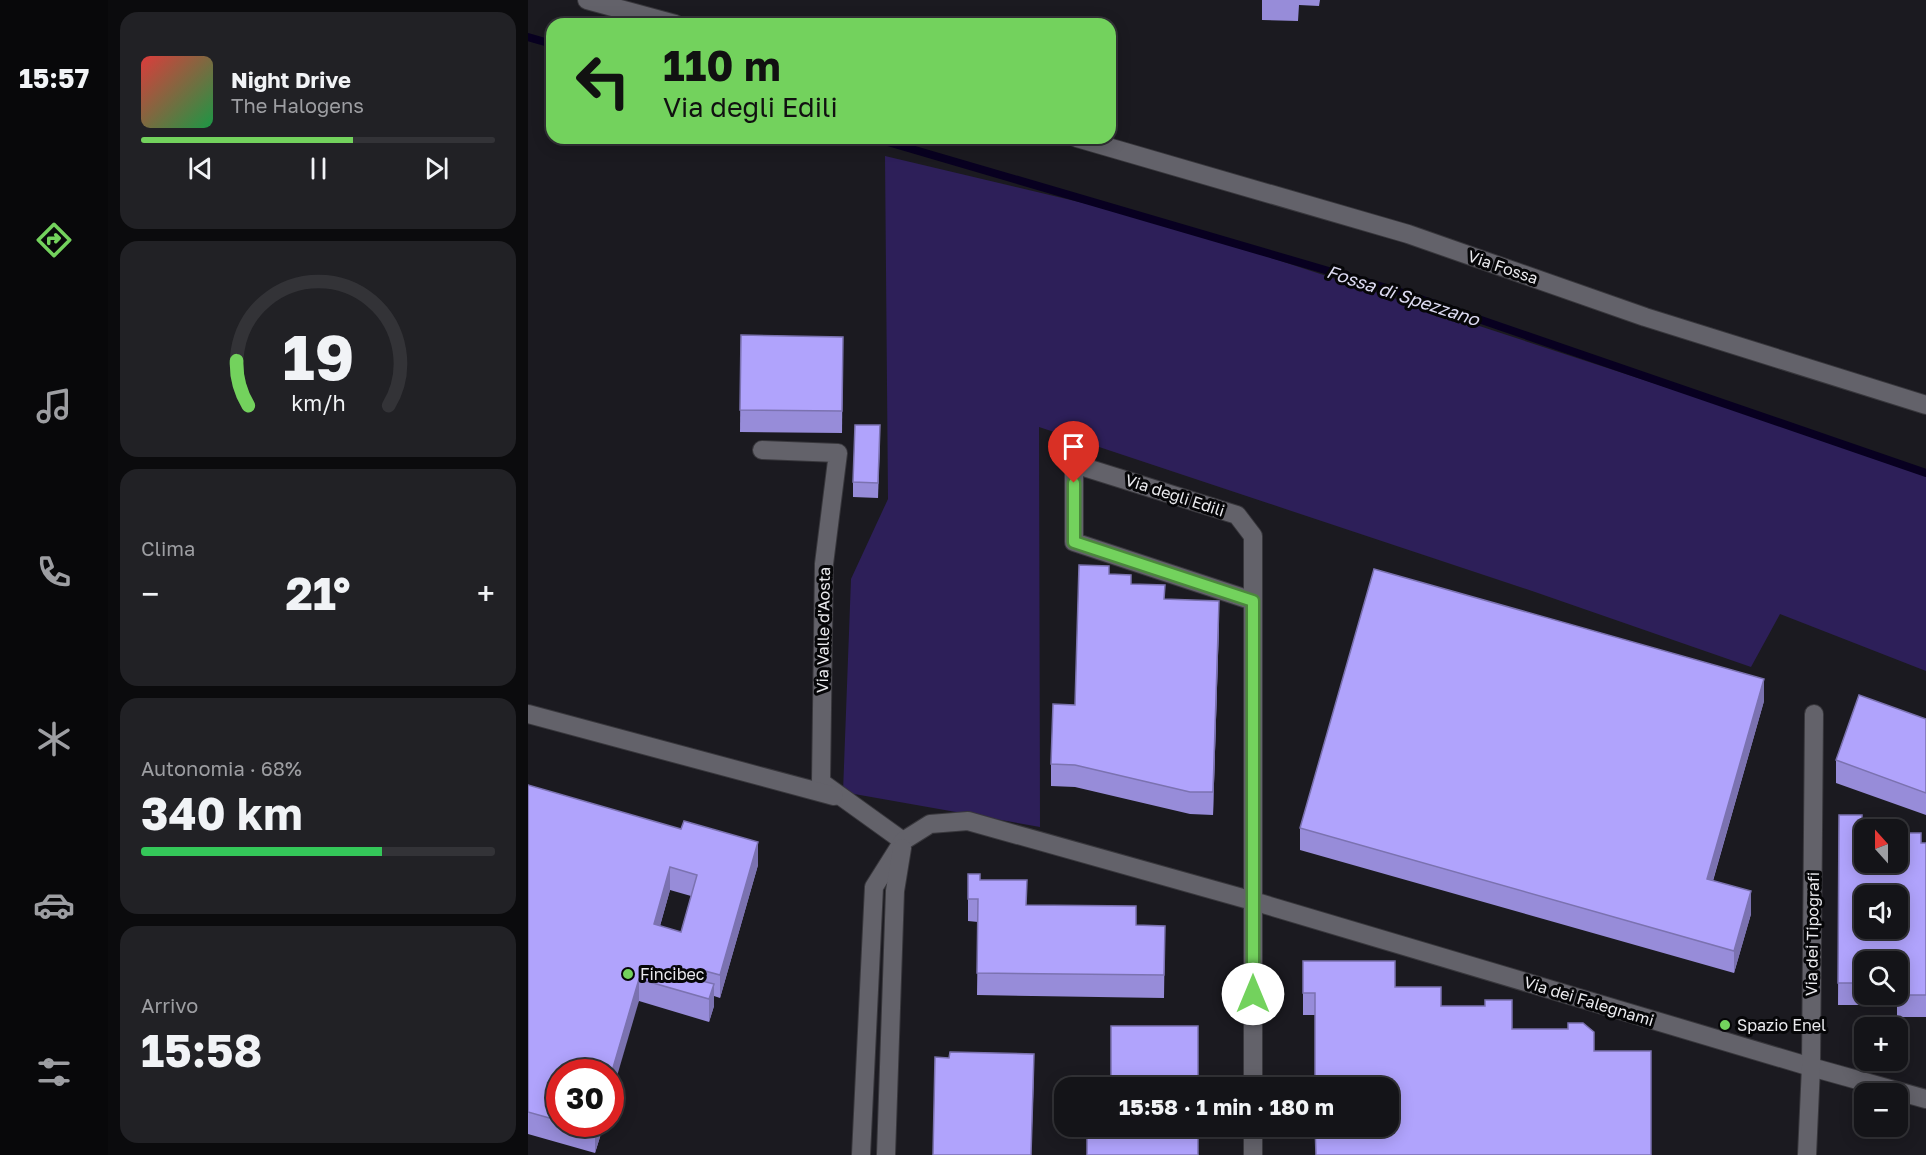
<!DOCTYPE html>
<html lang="it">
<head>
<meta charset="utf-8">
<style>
  body { margin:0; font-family:"Golos Text",sans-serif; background:#212125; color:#f1f3f6; height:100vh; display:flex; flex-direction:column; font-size:22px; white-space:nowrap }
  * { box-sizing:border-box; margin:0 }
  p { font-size:20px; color:#9d9ea2 }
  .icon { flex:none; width:33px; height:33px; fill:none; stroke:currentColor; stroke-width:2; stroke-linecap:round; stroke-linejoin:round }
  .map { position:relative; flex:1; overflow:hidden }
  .side { display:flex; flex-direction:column; gap:12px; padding:12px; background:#0b0b0d; width:420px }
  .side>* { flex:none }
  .banner { position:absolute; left:18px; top:18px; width:570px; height:126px; border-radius:18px; box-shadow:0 3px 15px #0003,0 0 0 2px #333337; background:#73d25d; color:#111; overflow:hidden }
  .needle { width:39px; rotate:339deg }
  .tools { position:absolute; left:1326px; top:819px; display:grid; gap:12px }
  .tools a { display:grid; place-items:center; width:54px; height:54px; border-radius:12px; background:#141418; box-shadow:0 3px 15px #0003,0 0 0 2px #333337; font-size:30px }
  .speed { position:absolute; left:18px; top:1059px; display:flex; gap:12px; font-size:30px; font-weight:700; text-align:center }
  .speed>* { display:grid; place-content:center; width:78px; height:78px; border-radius:50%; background:#141418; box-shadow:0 3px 15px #0003,0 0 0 2px #333337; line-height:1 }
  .speed .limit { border:9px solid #d22; background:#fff; color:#111 }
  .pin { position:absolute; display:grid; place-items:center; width:51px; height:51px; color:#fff; margin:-62px -26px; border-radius:50% 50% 50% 0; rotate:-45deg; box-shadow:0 0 6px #0007 }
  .pin .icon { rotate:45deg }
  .me { position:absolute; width:66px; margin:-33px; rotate:0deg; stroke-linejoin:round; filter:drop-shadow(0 0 4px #0008) }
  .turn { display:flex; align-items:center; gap:21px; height:126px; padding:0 18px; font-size:27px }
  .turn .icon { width:78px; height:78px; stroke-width:2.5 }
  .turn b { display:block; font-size:42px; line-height:51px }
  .big { font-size:45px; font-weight:700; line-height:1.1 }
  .side .widget { flex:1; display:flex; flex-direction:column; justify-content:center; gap:9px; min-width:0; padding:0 21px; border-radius:18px; background:#212125 }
  .side .dial { align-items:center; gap:0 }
  .dial svg { height:156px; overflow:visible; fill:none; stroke:#333337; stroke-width:7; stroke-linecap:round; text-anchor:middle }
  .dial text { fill:#f1f3f6; stroke:none }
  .song { display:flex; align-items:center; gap:18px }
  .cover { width:72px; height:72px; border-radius:9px; background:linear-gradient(135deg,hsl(0 70% 55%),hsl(140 70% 35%)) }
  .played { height:6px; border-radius:3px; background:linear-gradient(90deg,#73d25d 60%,#333337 60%) }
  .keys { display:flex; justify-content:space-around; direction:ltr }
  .heat { display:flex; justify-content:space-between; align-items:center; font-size:33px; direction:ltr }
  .charge { height:9px; border-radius:4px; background:linear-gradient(90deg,#34c759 68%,#333337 0) }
  .trip { position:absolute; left:526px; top:1077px; width:345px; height:60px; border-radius:18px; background:#141418; box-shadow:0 3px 15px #0003,0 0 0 2px #333337; font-weight:700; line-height:60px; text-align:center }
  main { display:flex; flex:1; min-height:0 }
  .menu { display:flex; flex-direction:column; width:108px; justify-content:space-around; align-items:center; background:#08080a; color:#9d9ea2 }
  .menu .icon { width:42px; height:42px }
  .menu .selected { color:#73d25d }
  .menu b { font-size:27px; color:#f1f3f6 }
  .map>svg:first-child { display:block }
</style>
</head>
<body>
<main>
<nav class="menu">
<b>15:57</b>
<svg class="icon selected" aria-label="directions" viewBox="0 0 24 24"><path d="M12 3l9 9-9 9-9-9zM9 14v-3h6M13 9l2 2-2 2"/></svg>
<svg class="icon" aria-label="music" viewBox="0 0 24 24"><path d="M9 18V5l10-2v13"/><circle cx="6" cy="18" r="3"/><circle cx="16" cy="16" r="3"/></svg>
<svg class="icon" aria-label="phone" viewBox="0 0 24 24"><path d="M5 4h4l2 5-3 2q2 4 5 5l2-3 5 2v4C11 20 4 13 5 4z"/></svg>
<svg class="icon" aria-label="climate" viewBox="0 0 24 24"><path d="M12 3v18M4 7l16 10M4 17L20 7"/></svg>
<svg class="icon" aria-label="car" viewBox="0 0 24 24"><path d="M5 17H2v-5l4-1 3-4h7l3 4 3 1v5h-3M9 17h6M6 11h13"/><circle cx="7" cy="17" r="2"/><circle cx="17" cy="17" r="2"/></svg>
<svg class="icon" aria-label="filters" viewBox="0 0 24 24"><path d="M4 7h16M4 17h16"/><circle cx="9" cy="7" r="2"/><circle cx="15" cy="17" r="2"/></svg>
</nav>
<section class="side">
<div class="widget">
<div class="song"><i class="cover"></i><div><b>Night Drive</b><p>The Halogens</p></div></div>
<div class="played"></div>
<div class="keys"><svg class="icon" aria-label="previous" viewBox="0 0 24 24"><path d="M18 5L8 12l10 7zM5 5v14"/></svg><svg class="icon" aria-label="pause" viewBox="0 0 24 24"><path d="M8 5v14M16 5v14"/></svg><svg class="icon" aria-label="next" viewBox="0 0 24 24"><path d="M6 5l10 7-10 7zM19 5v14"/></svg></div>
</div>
<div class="widget dial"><svg viewBox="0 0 100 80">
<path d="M14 69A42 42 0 1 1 86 69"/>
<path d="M14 69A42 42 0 0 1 8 46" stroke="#73d25d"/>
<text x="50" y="56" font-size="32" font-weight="700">19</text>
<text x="50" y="72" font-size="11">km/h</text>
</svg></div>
<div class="widget"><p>Clima</p>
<div class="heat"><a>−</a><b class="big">21°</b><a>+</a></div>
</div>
<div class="widget"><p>Autonomia · 68%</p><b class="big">340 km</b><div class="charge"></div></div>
<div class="widget"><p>Arrivo</p><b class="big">15:58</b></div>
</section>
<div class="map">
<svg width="1398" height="1155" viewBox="0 0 1398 1155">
  <rect width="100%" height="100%" fill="#1b1a20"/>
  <!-- green -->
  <polygon fill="#2d1f59" points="357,156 631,221 1305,442 1398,476 1398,671 1252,614 1223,667 1007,592 511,427 512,827 315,792 323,579 360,499"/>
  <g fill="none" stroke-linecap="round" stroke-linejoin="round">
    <!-- stream -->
    <g stroke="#080020" stroke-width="8">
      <polyline points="0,37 24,44"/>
      <polyline points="346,138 869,291 1398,473"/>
    </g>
    <defs>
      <g id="minor">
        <polyline points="59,0 147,24"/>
        <polyline points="549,138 880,234 1117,317 1398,405"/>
        <polyline points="234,450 310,453 296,564 293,782 375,841"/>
        <polyline points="725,601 546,542 546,464 709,515 725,536 725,1088"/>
        <polyline points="0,714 306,796"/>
        <polyline points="725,1126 725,1155"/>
        <polyline points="333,1155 346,887 375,841 402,824 440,821 725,901 1283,1067 1398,1099"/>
        <polyline points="358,1155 367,891 374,848"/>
        <polyline points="1279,1155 1283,1067 1286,714"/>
      </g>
    </defs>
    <!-- minor casing -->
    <use href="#minor" stroke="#38373c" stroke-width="20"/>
    <!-- minor -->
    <use href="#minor" stroke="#63626a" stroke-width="18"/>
  </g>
  <!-- wall -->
  <g fill="#978cd9" fill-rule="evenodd">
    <polygon points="734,0 792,0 791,6 771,5 770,21 734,20"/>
    <polygon points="213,335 315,337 314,433 212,432"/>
    <polygon points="352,440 350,498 325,497 325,482"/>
    <polygon points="581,574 691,623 685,815 662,814 547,787 523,786 523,764 547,705"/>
    <polygon points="1236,701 1185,881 1223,914 1206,973 772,850 772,828"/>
    <polygon points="1398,719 1398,815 1308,783 1308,760"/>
    <path d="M0,785L230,865L192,998L186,996V1006L181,1022L111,1001L32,1072V1124H76L67,1153L0,1134ZM142,890L163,896L153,932L132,926Z"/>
    <path d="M1311,815L1334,824L1373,833L1393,843H1398V1017H1369V1005H1310ZM1336,962H1370V994H1336Z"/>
    <polygon points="440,874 499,905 608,925 637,926 636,998 449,995 450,922 440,921"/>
    <polygon points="775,961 867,987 913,1006 984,1029 1066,1051 787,1015 775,1015"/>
  </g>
  <!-- shaded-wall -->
  <g fill="#7b72b0">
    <polygon points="691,601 691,623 685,815 685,792"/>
    <polygon points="1236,679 1236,701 1179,901 1179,879"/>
    <polygon points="230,842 230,865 192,998 192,975"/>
    <polygon points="142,867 142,890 126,947 126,924"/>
    <polygon points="1223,891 1223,914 1206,973 1206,951"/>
    <polygon points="111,979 111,1001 82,1100 82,1078"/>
    <polygon points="186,984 186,1006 181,1022 181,999"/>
    <polygon points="506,1054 506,1077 503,1155"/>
    <polygon points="69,1124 76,1124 67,1153 67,1131"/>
  </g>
  <!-- building -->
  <g fill="#b0a3fc" stroke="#7b72b0" stroke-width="1.5" fill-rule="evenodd">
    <polygon points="213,335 315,337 314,411 212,410"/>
    <polygon points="327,425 352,425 350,483 325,482"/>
    <polygon points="551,565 581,566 581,574 603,575 603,584 637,585 636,599 691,601 685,792 662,792 547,765 523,764 525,704 547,705"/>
    <polygon points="846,569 1236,679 1179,879 1223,891 1206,951 772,828"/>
    <polygon points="1331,695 1398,719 1398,793 1308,760"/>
    <path d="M0,785L153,829L156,821L230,842L192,975L177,971L174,981L186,984L181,999L111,979L82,1078V1072H32V1121L0,1112ZM142,867L169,875L153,932L126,924Z"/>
    <path d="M1311,815H1334V824H1373V833H1393V843H1398V995H1369L1370,994V962H1336V983H1310ZM1336,830H1370V862H1336ZM1336,896H1370V928H1336Z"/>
    <polygon points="440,874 452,874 452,880 499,880 498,905 608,906 608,925 637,926 636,975 449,973 450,899 440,899"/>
    <polygon points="775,961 867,961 867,987 913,987 913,1006 957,1006 957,1000 984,1000 984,1029 1040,1029 1040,1023 1055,1023 1066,1032 1066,1051 1123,1051 1123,1155 788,1155 787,1126 861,1126 861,1088 787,1088 787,993 775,993"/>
    <rect x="583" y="1026" width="87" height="62"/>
    <polygon points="422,1052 506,1054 503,1155 405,1155 407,1057 421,1058"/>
    <polygon points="42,1124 69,1124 67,1131"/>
    <rect x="559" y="1126" width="111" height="29"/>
  </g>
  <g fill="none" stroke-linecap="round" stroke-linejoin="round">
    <defs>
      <polyline id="route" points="546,483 546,542 725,601 725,994"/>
    </defs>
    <!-- route casing -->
    <use href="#route" stroke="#4b883c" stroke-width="15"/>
    <!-- route -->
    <use href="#route" stroke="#73d25d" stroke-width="10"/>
  </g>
  <!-- markers -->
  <g fill="#73d25d" stroke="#060608" stroke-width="2">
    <circle cx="100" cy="974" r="6"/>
    <circle cx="1197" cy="1025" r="6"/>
  </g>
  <g text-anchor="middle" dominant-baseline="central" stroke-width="6" stroke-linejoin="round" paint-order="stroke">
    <!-- street labels -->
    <g font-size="16" fill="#eaeaee" stroke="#060608">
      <text transform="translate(975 267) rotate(19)">Via Fossa</text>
      <text transform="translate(647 495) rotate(18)">Via degli Edili</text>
      <text transform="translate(295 630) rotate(-89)">Via Valle d'Aosta</text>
      <text transform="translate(1284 934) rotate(-89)">Via dei Tipografi</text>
      <text transform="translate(1061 1001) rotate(17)">Via dei Falegnami</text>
    </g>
    <!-- poi labels -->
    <g font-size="16" fill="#eaeaee" stroke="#060608" text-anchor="start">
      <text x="112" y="974">Fincibec</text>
      <text x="1209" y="1025">Spazio Enel</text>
    </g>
    <!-- water labels -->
    <g font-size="18" font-style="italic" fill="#dddbf2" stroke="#060608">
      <text transform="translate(875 295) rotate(18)">Fossa di Spezzano</text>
    </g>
  </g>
</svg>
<div class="tools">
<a><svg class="needle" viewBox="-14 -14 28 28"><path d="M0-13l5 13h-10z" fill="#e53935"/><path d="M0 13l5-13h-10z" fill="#9d9ea2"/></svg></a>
<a><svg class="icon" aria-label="sound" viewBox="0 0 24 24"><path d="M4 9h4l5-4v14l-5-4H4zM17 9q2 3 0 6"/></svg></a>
<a><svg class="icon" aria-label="search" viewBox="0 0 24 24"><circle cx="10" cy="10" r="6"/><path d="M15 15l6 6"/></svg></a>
<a>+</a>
<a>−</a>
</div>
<div class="speed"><div class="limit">30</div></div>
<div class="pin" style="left:546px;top:483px;background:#d93025"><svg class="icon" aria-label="arrive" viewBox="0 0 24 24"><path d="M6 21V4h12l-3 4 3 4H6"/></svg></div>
<svg class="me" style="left:725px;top:994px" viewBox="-20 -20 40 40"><circle r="19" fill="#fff"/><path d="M0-13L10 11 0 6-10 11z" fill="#73d25d"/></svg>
<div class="trip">15:58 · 1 min · 180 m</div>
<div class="banner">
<div class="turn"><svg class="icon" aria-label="left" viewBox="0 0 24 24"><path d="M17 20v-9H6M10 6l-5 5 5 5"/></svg><div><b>110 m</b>Via degli Edili</div></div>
</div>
</div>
</main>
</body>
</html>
